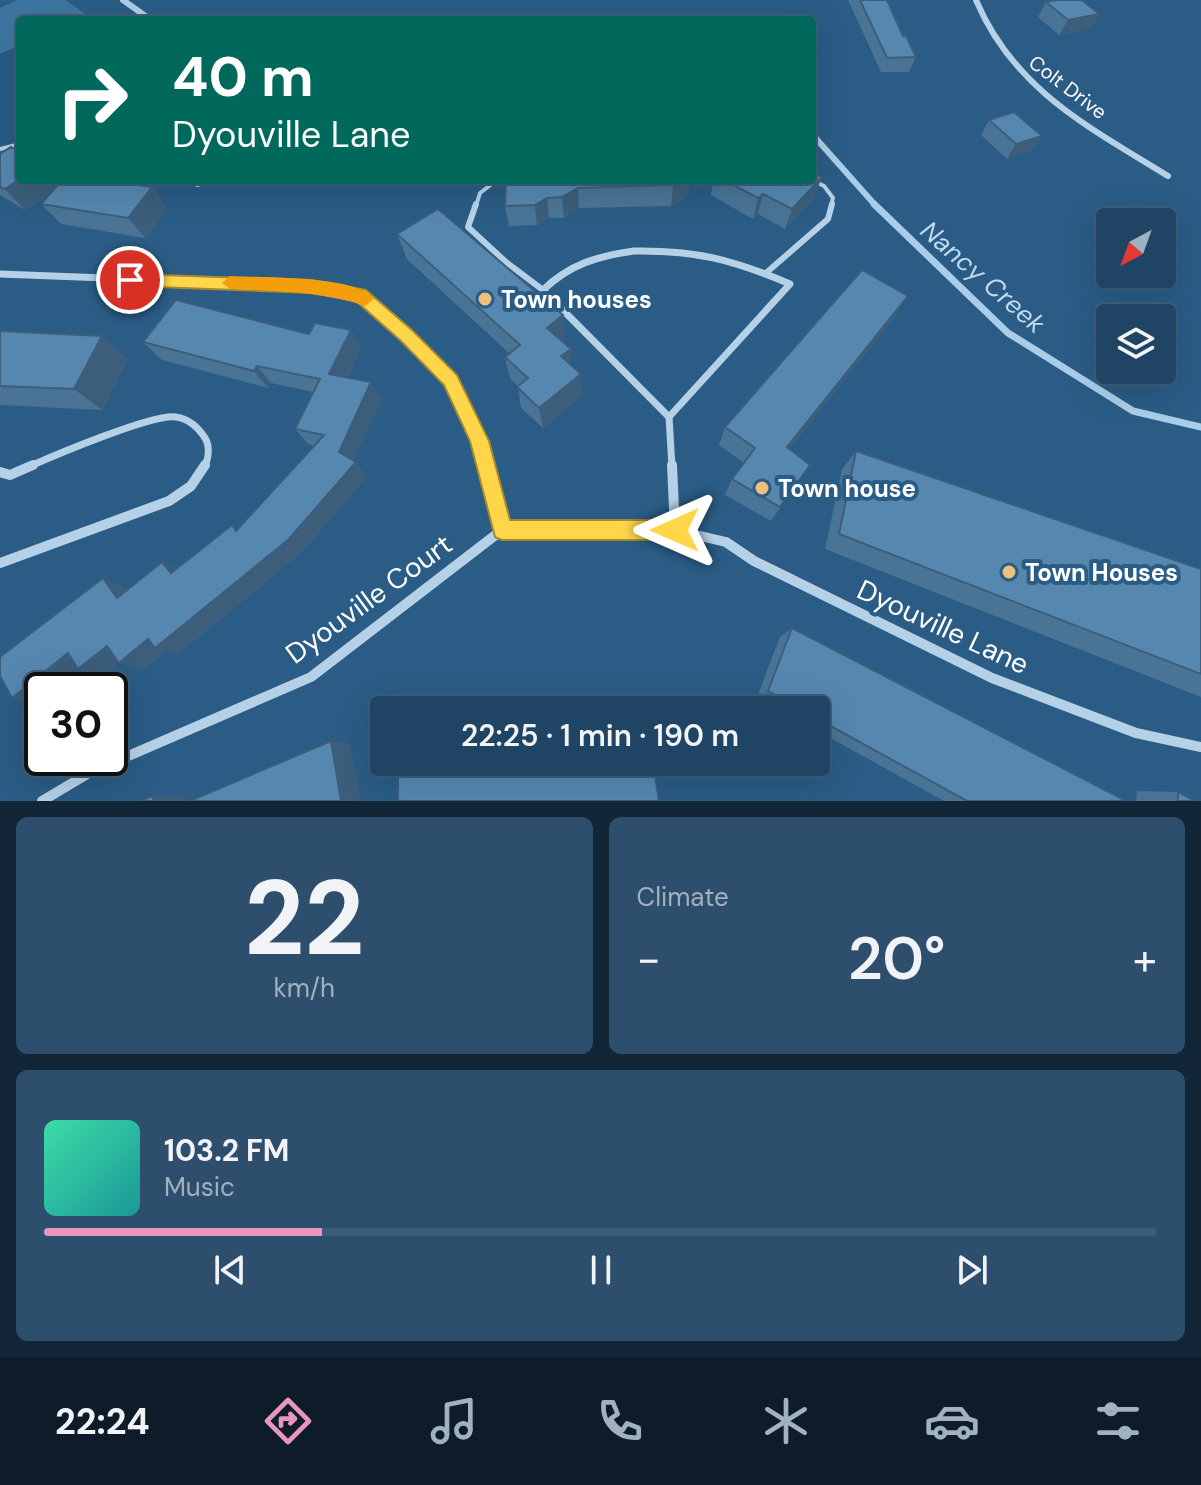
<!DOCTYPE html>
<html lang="en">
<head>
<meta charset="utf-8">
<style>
  body { margin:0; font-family:"DM Sans",sans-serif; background:#2d4f6d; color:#f1f3f6; height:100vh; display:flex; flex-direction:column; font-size:30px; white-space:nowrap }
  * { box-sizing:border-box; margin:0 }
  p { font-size:26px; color:#a2b1bf }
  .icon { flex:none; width:44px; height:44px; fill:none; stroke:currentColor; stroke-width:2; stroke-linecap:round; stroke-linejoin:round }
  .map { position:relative; height:801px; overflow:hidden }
  .panel { display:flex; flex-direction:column; gap:16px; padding:16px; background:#122637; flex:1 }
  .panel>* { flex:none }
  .banner { position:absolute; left:16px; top:16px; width:800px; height:168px; border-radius:8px; box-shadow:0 8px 32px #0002,0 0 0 2px #3d5d78; background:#00695c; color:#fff; overflow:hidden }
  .needle { width:52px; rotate:221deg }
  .buttons { position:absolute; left:1096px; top:208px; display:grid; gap:16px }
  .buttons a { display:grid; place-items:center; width:80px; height:80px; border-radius:8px; background:#204564; box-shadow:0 8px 32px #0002,0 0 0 2px #3d5d78; font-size:40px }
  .speed { position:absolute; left:24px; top:672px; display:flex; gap:16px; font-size:40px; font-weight:700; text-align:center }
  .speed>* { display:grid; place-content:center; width:104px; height:104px; border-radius:50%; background:#204564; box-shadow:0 8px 32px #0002,0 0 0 2px #3d5d78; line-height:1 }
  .speed .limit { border:4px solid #111; border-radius:12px; background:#fff; color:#111 }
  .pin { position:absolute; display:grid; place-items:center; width:68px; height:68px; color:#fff; margin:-34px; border:4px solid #fff; border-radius:50%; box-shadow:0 2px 8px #0007 }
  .me { position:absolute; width:88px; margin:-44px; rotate:270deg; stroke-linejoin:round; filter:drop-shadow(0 0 6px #0008) }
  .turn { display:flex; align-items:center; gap:28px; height:168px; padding:0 24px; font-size:36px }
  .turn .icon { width:104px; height:104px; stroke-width:2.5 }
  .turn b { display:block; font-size:56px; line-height:68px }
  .big { font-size:60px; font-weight:600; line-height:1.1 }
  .panel .card { flex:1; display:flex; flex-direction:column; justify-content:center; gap:12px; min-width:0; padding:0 28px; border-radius:12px; background:#2d4f6d }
  .panel .dial { align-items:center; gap:0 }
  .dial b { font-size:104px; line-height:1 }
  .song { display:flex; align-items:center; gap:24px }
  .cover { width:96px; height:96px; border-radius:12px; background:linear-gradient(135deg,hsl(160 70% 55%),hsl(180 70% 35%)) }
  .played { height:8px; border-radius:4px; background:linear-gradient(90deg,#e797bd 25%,#3d5d78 25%) }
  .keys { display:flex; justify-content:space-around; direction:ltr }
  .heat { display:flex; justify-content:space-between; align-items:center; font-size:44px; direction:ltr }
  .panel .tiles { flex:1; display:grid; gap:16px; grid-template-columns:1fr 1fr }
  .card:last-child { grid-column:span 2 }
  .trip { position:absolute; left:370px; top:696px; width:460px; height:80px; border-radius:8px; background:#204564; box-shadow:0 8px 32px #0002,0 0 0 2px #3d5d78; font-weight:600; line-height:80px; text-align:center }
  .dock { display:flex; height:128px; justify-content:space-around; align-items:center; background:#0d1c28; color:#a2b1bf }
  .dock .icon { width:56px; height:56px }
  .dock .active { color:#e797bd }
  .dock b { font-size:36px; color:#f1f3f6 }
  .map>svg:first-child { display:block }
</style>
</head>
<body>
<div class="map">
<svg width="1201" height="801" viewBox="0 0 1201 801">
  <rect width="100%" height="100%" fill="#2a5c85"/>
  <!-- green -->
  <polygon fill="#3e76a1" points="17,0 65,0 87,15 76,20 20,20 20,45 0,54 0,8"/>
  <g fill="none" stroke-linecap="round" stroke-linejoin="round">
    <!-- stream-far1 -->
    <g stroke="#aacde7" stroke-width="6">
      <polyline points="123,0 151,20"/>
      <polyline points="812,134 876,206"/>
    </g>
    <!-- stream -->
    <polyline stroke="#aacde7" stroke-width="7" points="874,204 1008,333 1133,411 1201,427"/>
    <!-- lane-far1 -->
    <g stroke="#b5d1e7" stroke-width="4">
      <polyline points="0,149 20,144"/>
      <polyline points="183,180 198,185"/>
      <polyline points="812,180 824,186 833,198 831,206"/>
      <polyline points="476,206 480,193 497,180"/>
    </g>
    <!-- lane -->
    <g stroke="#b5d1e7" stroke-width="6">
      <polyline points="476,204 468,227 507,263 543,290"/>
      <polyline points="766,273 828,219 832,204"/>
    </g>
    <!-- street-far2 -->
    <path stroke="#b5d1e7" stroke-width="6" d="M976,0C1014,90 1089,127 1168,176"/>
    <!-- street-far1 -->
    <g stroke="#b5d1e7" stroke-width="7">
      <path d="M634,251C697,250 733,260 790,284L669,417L543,290C570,264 598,256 634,251Z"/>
      <polyline points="0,274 312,286 360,295 407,336 450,380 479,441 486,467"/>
      <polyline points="669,417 672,467"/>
      <path d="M28,467C53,456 154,413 176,417C189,419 198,427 205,438C210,446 209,459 204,467"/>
    </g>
    <!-- street -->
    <g stroke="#b5d1e7" stroke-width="10">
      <polyline points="485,465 502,530"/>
      <polyline points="672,465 675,530"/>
      <polyline points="0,472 10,475 33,465"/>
      <polyline points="502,530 675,530 726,542 754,561 992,678 1136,733 1201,747"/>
      <polyline points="0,563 169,501 191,486 205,465"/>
      <polyline points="42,801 89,773 311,677 502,530"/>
    </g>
  </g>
  <!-- wall -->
  <g fill="#4a7496">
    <polygon points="848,0 887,0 903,36 916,57 909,72 881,72"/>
    <polygon points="1046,2 1099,14 1090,29 1059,35 1038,17"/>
    <polygon points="989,120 1042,136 1032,150 1007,159 981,135"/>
    <polygon points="0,154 20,180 56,180 59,183 152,187 167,208 145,238 61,224 41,204 53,191 25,210 0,195"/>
    <polygon points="506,180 690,180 688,195 671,206 579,208 564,218 549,218 537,225 509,226 505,206"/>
    <polygon points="713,180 812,180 814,198 785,229 758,214 753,219 711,195"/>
    <polygon points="397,234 565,338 562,341 582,395 543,428 521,408 518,386 510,378 505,357 509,353 407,259"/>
    <polygon points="894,318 789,449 810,465 771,521 725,495 732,479 744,463 719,445 725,427"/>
    <polygon points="351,330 361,348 347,378 381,399 353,461 367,476 303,551 177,655 165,651 144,669 119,663 105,675 83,670 103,578 128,589 177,569 238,529 314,446 308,444 295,429 313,392 271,383 268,388 162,360 143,342 309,334"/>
    <polygon points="0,331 128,359 102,410 0,405"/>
    <polygon points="856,451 1201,569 1201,697 825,549 842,469"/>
    <polygon points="792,628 1126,801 944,801 816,730 816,710 780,710 757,697 780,637"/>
    <polygon points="1137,791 1178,792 1195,801 1136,801"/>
  </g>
  <!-- shaded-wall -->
  <g fill="#3c5e7a">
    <polygon points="1099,14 1090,29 1059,35 1068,20"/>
    <polygon points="1042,136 1032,150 1007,159 1016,144"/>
    <polygon points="822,177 814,198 785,229 792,209"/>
    <polygon points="20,179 20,180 56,180 61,185 25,210 5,189"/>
    <polygon points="681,180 690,180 688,195 671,206 673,185"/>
    <polygon points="152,187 167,208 145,238 128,218"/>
    <polygon points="578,188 579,208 564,218 562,197"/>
    <polygon points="763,194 758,214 753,219 758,198"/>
    <polygon points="547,198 549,218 537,225 535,205"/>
    <polygon points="908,296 894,318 777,464 787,447"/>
    <polygon points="563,315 565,338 549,351 547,328"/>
    <polygon points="351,330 361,348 340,391 329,374"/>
    <polygon points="102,336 128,359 102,410 74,389"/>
    <polygon points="571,349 572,371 561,356"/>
    <polygon points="257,366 271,383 268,388 254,371"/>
    <polygon points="581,374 582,395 543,428 539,408"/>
    <polygon points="371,382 381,399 351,466 339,452"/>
    <polygon points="356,462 367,476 303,551 177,655 165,651 144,669 119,663 105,675 83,670 58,690 42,690 42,702 12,698 68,653 107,646"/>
    <polygon points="162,562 184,572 171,573"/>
    <polygon points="103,578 128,588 141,607 117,598"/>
    <polygon points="331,741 350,744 361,799 356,801 341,801"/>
    <polygon points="185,795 185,801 153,801 153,796"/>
  </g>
  <!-- building -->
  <g fill="#5687af" stroke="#3c5e7a" stroke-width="2">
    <polygon points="860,0 887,0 903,36 906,36 916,57 887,58"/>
    <polygon points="1056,0 1082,0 1099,14 1068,20 1046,2"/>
    <polygon points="1014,112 1042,136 1016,144 989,120"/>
    <polygon points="11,147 20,152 20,179 5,189 0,187 0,154"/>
    <polygon points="812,172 822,177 792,209 763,194 758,198 724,180 812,180"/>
    <polygon points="62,180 103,180 152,187 128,218 41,204"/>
    <polygon points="506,180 681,180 673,185 578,188 562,197 547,198 535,205 505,206"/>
    <polygon points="438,209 563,315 547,328 571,349 561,356 581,374 539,408 517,387 528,378 505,357 520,345 397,234"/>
    <polygon points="862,270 908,296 787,447 810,465 780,507 732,479 755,448 725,427"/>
    <polygon points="176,300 309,334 315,323 351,330 329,374 371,382 339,452 356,462 288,540 155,648 148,639 119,663 107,646 78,669 68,653 12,698 0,676 0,657 103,578 117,598 162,562 171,573 232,525 236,531 324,435 295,429 320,379 257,366 254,371 143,342"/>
    <polygon points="0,331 102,336 74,389 0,386"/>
    <polygon points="856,451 1201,569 1201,674 839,534"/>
    <polygon points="792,628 1126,801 967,801 816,718 816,710 802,710 768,691"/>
    <polygon points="331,741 341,801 190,801"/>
    <polygon points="486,762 653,762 659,801 398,801 398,775"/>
    <polygon points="1178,792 1195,801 1178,801"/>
    <polygon points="153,796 153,801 140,801"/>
  </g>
  <!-- route -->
  <polygon fill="#ffd54a" stroke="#a68a30" stroke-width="2" points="130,274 312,280 366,290 413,331 457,375 489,441 510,520 675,520 682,523 685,530 682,537 675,540 502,540 495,537 470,441 444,385 401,341 356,301 312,293 130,286 122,280"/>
  <!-- slow -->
  <path fill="#f59e0b" d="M230,276C260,278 358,275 374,299L365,306C322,291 276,291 230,289L222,283Z"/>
  <!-- markers -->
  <g fill="#eec07c" stroke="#2a5c85" stroke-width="3">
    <circle cx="485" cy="299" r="8"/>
    <circle cx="762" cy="488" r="8"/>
    <circle cx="1009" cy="572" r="8"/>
  </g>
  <g text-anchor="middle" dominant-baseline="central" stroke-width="8" stroke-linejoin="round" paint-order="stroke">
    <!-- far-street labels -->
    <g font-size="20" fill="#fff" stroke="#2a5c85">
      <text transform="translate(1068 87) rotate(37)">Colt Drive</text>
    </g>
    <!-- poi labels -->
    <g font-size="24" font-weight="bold" fill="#fff" stroke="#2a5c85" text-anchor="start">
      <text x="501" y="299">Town houses</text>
      <text x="778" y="488">Town house</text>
      <text x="1025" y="572">Town Houses</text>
    </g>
    <!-- water labels -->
    <g font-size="26" font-style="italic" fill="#c0dbef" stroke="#2a5c85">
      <text transform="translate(983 277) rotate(41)">Nancy Creek</text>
    </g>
    <!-- near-street labels -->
    <g font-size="28" fill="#fff" stroke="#2a5c85">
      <text transform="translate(369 599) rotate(-36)">Dyouville Court</text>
      <text transform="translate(943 627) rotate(25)">Dyouville Lane</text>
    </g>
  </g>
</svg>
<div class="buttons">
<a><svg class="needle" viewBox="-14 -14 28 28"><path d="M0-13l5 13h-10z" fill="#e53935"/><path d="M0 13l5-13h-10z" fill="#a2b1bf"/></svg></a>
<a><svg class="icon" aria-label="layers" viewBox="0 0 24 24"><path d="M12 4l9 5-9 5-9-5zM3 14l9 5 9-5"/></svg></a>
</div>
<div class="speed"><div class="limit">30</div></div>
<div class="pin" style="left:130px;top:280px;background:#d93025"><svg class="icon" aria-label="arrive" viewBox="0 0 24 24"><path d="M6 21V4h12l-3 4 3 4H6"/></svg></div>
<svg class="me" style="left:675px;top:530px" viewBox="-20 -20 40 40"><path d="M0-17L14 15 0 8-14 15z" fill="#ffd54a" stroke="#fff" stroke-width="4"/></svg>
<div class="trip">22:25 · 1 min · 190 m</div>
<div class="banner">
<div class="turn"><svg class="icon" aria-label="right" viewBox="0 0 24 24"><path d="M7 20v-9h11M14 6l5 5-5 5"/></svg><div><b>40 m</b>Dyouville Lane</div></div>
</div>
</div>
<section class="panel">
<div class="tiles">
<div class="card dial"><b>22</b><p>km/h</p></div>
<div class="card"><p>Climate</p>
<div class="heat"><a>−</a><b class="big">20°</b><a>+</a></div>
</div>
<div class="card">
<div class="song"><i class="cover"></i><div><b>103.2 FM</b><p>Music</p></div></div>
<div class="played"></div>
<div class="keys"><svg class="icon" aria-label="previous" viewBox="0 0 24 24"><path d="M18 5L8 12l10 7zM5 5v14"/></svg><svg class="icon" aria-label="pause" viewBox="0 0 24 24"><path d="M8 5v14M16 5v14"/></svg><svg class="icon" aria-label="next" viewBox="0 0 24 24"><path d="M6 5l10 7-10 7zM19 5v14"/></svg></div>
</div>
</div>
</section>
<nav class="dock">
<b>22:24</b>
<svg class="icon active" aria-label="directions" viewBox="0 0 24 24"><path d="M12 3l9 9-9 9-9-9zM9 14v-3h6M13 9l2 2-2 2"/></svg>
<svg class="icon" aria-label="music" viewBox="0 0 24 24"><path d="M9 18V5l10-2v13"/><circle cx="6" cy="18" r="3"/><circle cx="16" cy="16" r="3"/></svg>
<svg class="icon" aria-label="phone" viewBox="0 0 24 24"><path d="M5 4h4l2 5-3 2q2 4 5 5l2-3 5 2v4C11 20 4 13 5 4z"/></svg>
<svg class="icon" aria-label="climate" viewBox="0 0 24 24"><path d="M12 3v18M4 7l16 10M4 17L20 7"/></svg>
<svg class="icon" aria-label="car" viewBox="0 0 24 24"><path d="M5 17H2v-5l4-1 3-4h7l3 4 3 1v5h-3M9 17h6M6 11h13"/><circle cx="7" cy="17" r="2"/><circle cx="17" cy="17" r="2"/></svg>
<svg class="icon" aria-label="filters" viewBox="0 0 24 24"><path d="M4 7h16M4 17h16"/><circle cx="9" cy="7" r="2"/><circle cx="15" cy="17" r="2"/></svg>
</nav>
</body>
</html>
